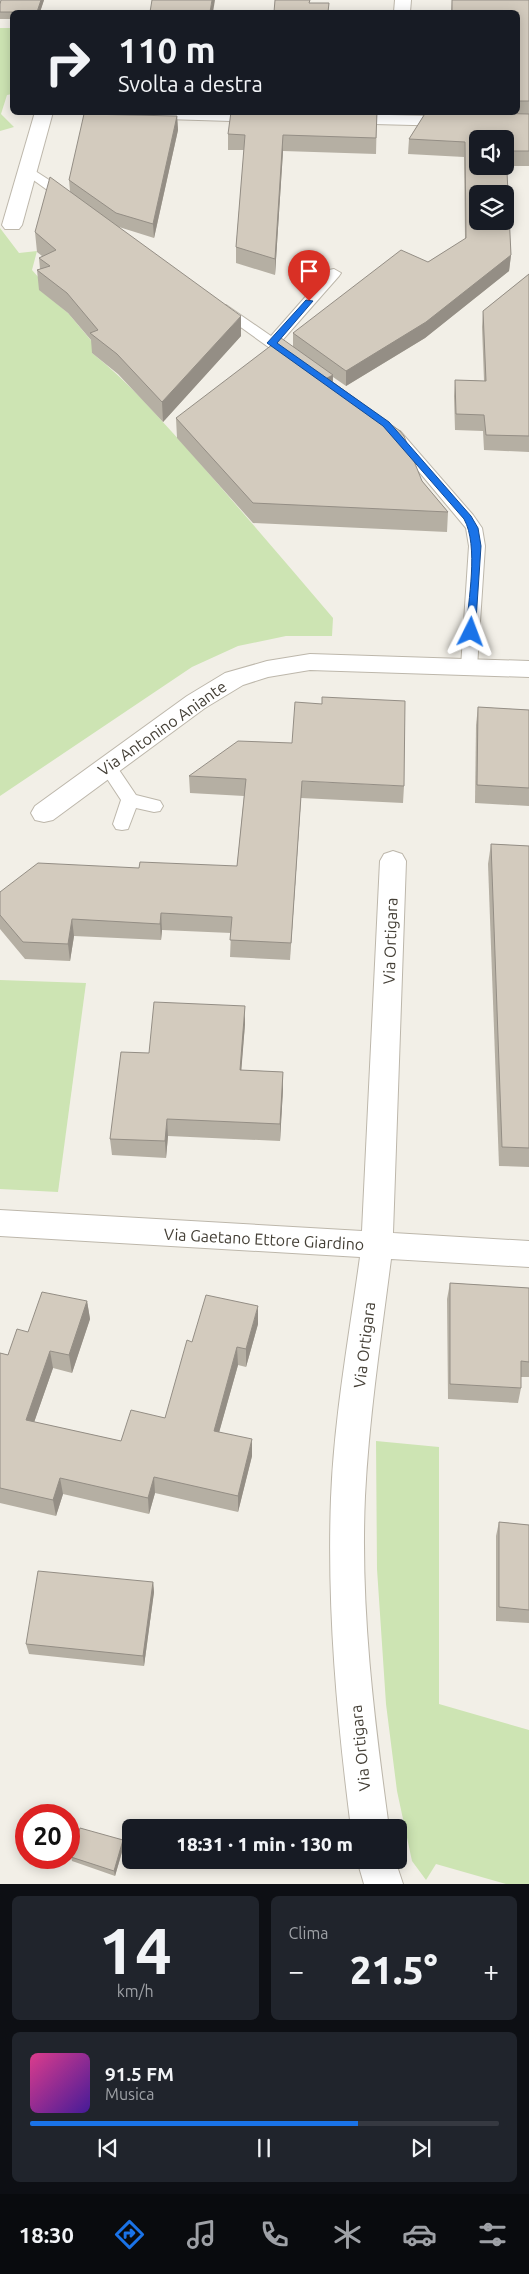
<!DOCTYPE html>
<html lang="it">
<head>
<meta charset="utf-8">
<style>
  body { margin:0; font-family:Ubuntu,sans-serif; background:#20242c; color:#f1f3f6; height:100vh; display:flex; flex-direction:column; font-size:19px; white-space:nowrap }
  * { box-sizing:border-box; margin:0 }
  p { font-size:16px; color:#9ea1a6 }
  .icon { flex:none; width:28px; height:28px; fill:none; stroke:currentColor; stroke-width:2; stroke-linecap:round; stroke-linejoin:round }
  .map { position:relative; height:1884px; overflow:hidden }
  .panel { display:flex; flex-direction:column; gap:12px; padding:12px; background:#0d0f14; flex:1 }
  .panel>* { flex:none }
  .banner { position:absolute; left:10px; top:10px; width:510px; height:105px; border-radius:8px; box-shadow:0 2px 12px #0003; background:#171b24; color:#f1f3f6; overflow:hidden }
  .tools { position:absolute; left:469px; top:130px; display:grid; gap:10px }
  .tools a { display:grid; place-items:center; width:45px; height:45px; border-radius:8px; background:#171b24; box-shadow:0 2px 12px #0003; font-size:25px }
  .speed { position:absolute; left:15px; top:1804px; display:flex; gap:10px; font-size:25px; font-weight:700; text-align:center }
  .speed>* { display:grid; place-content:center; width:65px; height:65px; border-radius:50%; background:#171b24; box-shadow:0 2px 12px #0003; line-height:1 }
  .speed .limit { border:8px solid #d22; background:#fff; color:#111 }
  .pin { position:absolute; display:grid; place-items:center; width:42px; height:42px; color:#fff; margin:-51px -21px; border-radius:50% 50% 50% 0; rotate:-45deg; box-shadow:0 0 5px #0007 }
  .pin .icon { rotate:45deg }
  .me { position:absolute; width:55px; margin:-28px; rotate:3deg; stroke-linejoin:round; filter:drop-shadow(0 0 4px #0008) }
  .turn { display:flex; align-items:center; gap:18px; height:105px; padding:0 25px; font-size:22px }
  .turn .icon { width:65px; height:65px; stroke-width:2.5 }
  .turn b { display:block; font-size:35px; line-height:42px }
  .big { font-size:38px; font-weight:800; line-height:1.1 }
  .panel .tile { flex:1; display:flex; flex-direction:column; justify-content:center; gap:8px; min-width:0; padding:0 18px; border-radius:8px; background:#20242c }
  .panel .dial { align-items:center; gap:0 }
  .dial b { font-size:65px; line-height:1 }
  .song { display:flex; align-items:center; gap:15px }
  .cover { width:60px; height:60px; border-radius:8px; background:linear-gradient(135deg,hsl(330 70% 55%),hsl(260 70% 35%)) }
  .played { height:5px; border-radius:2px; background:linear-gradient(90deg,#1a73e8 70%,#363941 70%) }
  .keys { display:flex; justify-content:space-around; direction:ltr }
  .heat { display:flex; justify-content:space-between; align-items:center; font-size:28px; direction:ltr }
  .panel .tiles { flex:1; display:grid; gap:12px; grid-template-columns:1fr 1fr }
  .tile:last-child { grid-column:span 2 }
  .trip { position:absolute; left:122px; top:1819px; width:285px; height:50px; border-radius:8px; background:#171b24; box-shadow:0 2px 12px #0003; font-weight:800; line-height:50px; text-align:center }
  .tab-bar { display:flex; height:80px; justify-content:space-around; align-items:center; background:#090b0e; color:#9ea1a6 }
  .tab-bar .icon { width:35px; height:35px }
  .tab-bar .current { color:#1a73e8 }
  .tab-bar b { font-size:22px; color:#f1f3f6 }
  .map>svg:first-child { display:block }
</style>
</head>
<body>
<div class="map">
<svg width="529" height="1884" viewBox="0 0 529 1884">
  <rect width="100%" height="100%" fill="#f2efe7"/>
  <!-- green -->
  <g fill="#cde4b3">
    <polygon points="0,28 12,28 12,94 7,95 1,114 14,127 0,131"/>
    <path d="M0,228L19,253L37,251L32,270L47,287L40,290L68,313L99,350L92,353C129,382 159,418 191,453C239,508 286,563 333,618L332,636H286L238,646L192,667L0,796Z"/>
    <polygon points="0,980 86,983 58,1192 0,1189"/>
    <polygon points="376,1441 439,1447 439,1704 529,1730 529,1884 506,1884 436,1864 426,1880 412,1861 397,1791 386,1704 377,1569"/>
  </g>
  <g fill="none" stroke-linecap="round" stroke-linejoin="round">
    <defs>
      <g id="lane">
        <polygon points="29,167 74,196 75,199 74,202 64,202 25,174 23,171 25,168"/>
        <polygon points="334,269 341,273 339,276 280,343 298,355 300,358 298,361 288,361 214,308 216,305 226,305 271,336 329,270"/>
        <polygon points="395,430 400,431 473,515 482,528 485,546 477,667 475,671 463,671 461,667 469,546 466,528 390,437 388,434 390,431"/>
        <polygon points="107,759 113,761 136,795 160,801 163,806 160,811 154,812 136,808 128,829 122,830 116,829 113,824 121,800 98,765 101,761"/>
      </g>
      <g id="street">
        <polygon points="395,0 411,0 410,12 394,12"/>
        <polygon points="35,112 53,112 22,225 19,229 5,229 2,225"/>
        <polygon points="91,112 272,112 277,117 274,121 268,122 100,117"/>
        <polygon points="341,114 529,118 529,128 335,123 332,119 335,115"/>
        <polygon points="310,654 529,661 529,677 310,670 268,677 243,685 205,708 53,820 44,822 35,820 31,813 35,806 187,696 225,673 267,661"/>
        <path d="M393,851L402,854L406,861L393,1233L529,1241V1267L391,1259C381,1338 369,1417 365,1496C360,1607 374,1718 389,1828H351C337,1718 327,1609 331,1498C334,1418 349,1337 360,1257L0,1236V1210L362,1231L380,861L384,854Z"/>
        <polygon points="357,1860 395,1860 403,1884 364,1884"/>
      </g>
    </defs>
    <!-- lane casing -->
    <use href="#lane" stroke="#bdb7ab" stroke-width="2"/>
    <!-- street casing -->
    <use href="#street" stroke="#bdb7ab" stroke-width="2"/>
    <!-- lane -->
    <use href="#lane" fill="#fff" fill-rule="evenodd"/>
    <!-- street -->
    <use href="#street" fill="#fff" fill-rule="evenodd"/>
  </g>
  <!-- wall -->
  <g fill="#b5afa3">
    <polygon points="1,0 44,0 40,12 12,12 12,19 0,19 0,4"/>
    <polygon points="452,0 529,0 529,166 506,166 511,255 509,271 425,338 346,386 333,377 333,382 422,481 448,512 447,532 253,523 177,438 176,418 293,346 293,333 428,262 465,239 464,157 408,154 409,139 426,112 518,112 518,12 451,12"/>
    <polygon points="377,112 376,154 283,151 275,275 236,263 236,247 244,150 228,150 228,134"/>
    <polygon points="177,116 178,130 154,238 119,227 241,336 163,422 118,374 92,353 91,340 68,313 39,290 37,270 40,269 39,258 42,256 37,252 35,232 70,191 69,180"/>
    <polygon points="529,274 529,452 484,450 483,431 455,430 454,396 455,380 484,381 482,327 483,311"/>
    <polygon points="478,707 529,710 529,806 475,803 476,725"/>
    <polygon points="189,776 404,786 403,803 301,798 290,960 230,957 231,933 162,930 161,940 74,936 70,961 25,959 0,929 0,892 139,868 237,866 244,796 190,793"/>
    <polygon points="491,844 529,846 529,1167 499,1166 488,864"/>
    <polygon points="245,1024 241,1070 283,1072 283,1089 280,1141 168,1136 166,1158 112,1155 110,1139 149,1053"/>
    <polygon points="450,1283 529,1288 529,1377 521,1377 521,1388 518,1403 448,1399 447,1299"/>
    <polygon points="87,1301 90,1319 72,1373 53,1368 34,1422 121,1441 165,1418 192,1342 258,1324 246,1367 238,1365 219,1432 252,1456 238,1512 155,1493 149,1514 63,1494 56,1516 0,1503 0,1353 8,1355 28,1332"/>
    <polygon points="499,1522 529,1525 529,1623 496,1621 496,1536"/>
    <polygon points="153,1582 154,1592 144,1666 29,1654 26,1644"/>
    <polygon points="123,1840 124,1845 115,1876 72,1861 71,1857"/>
  </g>
  <!-- shaded-wall -->
  <g fill="#948e85">
    <polygon points="41,0 44,0 40,12 37,12"/>
    <polygon points="212,0 215,0 213,12 210,12"/>
    <polygon points="177,116 178,130 154,238 153,224"/>
    <polygon points="283,135 283,151 275,275 275,259"/>
    <polygon points="511,255 509,271 425,338 346,386 346,371"/>
    <polygon points="241,316 241,336 163,422 162,402"/>
    <polygon points="333,375 332,395 327,378"/>
    <polygon points="302,781 301,798 290,960 291,943"/>
    <polygon points="161,913 162,930 161,940 160,924"/>
    <polygon points="72,919 74,936 70,961 68,944"/>
    <polygon points="245,1006 245,1024 240,1087 240,1070"/>
    <polygon points="283,1072 283,1089 280,1141 280,1124"/>
    <polygon points="167,1119 168,1136 166,1158 165,1141"/>
    <polygon points="87,1301 90,1319 72,1373 69,1355"/>
    <polygon points="258,1306 258,1324 246,1367 246,1349"/>
    <polygon points="237,1347 238,1365 215,1447 214,1431"/>
    <polygon points="50,1351 53,1368 29,1437 26,1420"/>
    <polygon points="252,1439 252,1456 238,1512 238,1496"/>
    <polygon points="154,1477 155,1493 149,1514 148,1498"/>
    <polygon points="60,1478 63,1494 56,1516 53,1500"/>
    <polygon points="153,1582 154,1592 144,1666 143,1656"/>
    <polygon points="123,1840 124,1845 115,1876 114,1871"/>
  </g>
  <!-- building -->
  <g fill="#d3cbbe" stroke="#948e85" fill-rule="evenodd">
    <polygon points="1,0 41,0 37,12 0,12 0,4"/>
    <polygon points="152,0 212,0 210,12 150,12"/>
    <polygon points="275,0 310,0 309,3 329,3 328,12 274,12"/>
    <polygon points="452,0 529,0 529,101 518,101 518,12 452,12"/>
    <polygon points="231,112 377,112 376,138 283,135 275,259 236,247 245,135 228,134"/>
    <path d="M426,112L529,114V151H506L511,255L426,322L346,371L293,333L401,250L428,262L466,238L465,142L409,139ZM478,139H505V166H478ZM478,194H505V221H478Z"/>
    <polygon points="84,114 177,116 153,224 116,213 69,180"/>
    <polygon points="50,177 241,316 162,402 117,354 90,333 98,330 67,293 37,270 50,266 39,258 56,250 35,232"/>
    <polygon points="529,274 529,436 486,435 484,415 456,414 455,380 486,381 483,311"/>
    <polygon points="281,338 333,375 327,378 400,431 404,436 422,481 448,512 253,503 176,418"/>
    <polygon points="322,697 405,701 404,786 302,781 291,943 230,940 232,917 161,913 160,924 72,919 68,944 23,942 0,915 0,892 38,863 139,868 140,862 237,866 246,779 189,776 238,741 292,743 295,702 322,704"/>
    <polygon points="478,707 529,710 529,788 477,785"/>
    <polygon points="491,844 529,846 529,1148 502,1147"/>
    <polygon points="154,1002 245,1006 240,1070 283,1072 280,1124 167,1119 165,1141 110,1139 121,1052 149,1053"/>
    <polygon points="450,1283 529,1288 529,1362 521,1361 521,1388 450,1384"/>
    <polygon points="42,1292 87,1301 69,1355 50,1351 26,1420 121,1441 131,1410 165,1418 187,1340 192,1342 206,1295 258,1306 246,1349 237,1347 214,1431 252,1439 238,1496 154,1477 148,1498 60,1478 53,1500 0,1488 0,1353 8,1355 17,1329 28,1332"/>
    <polygon points="499,1522 529,1525 529,1610 499,1607"/>
    <polygon points="38,1571 153,1582 143,1656 26,1644"/>
    <polygon points="80,1828 123,1840 114,1871 71,1857"/>
  </g>
  <!-- route -->
  <path fill="#1a73e8" stroke="#114b97" d="M306,300L313,301L277,343L389,422L471,516L478,528L481,546L475,635L471,636L466,632C468,601 479,546 464,519L383,426L267,343Z"/>
  <g text-anchor="middle" dominant-baseline="central" stroke-width="4" stroke-linejoin="round" paint-order="stroke">
    <!-- street labels -->
    <g font-size="16" fill="#454037" stroke="#fff">
      <text transform="translate(162 728) rotate(-35)">Via Antonino Aniante</text>
      <text transform="translate(390 941) rotate(-88)">Via Ortigara</text>
      <text transform="translate(264 1239) rotate(3)">Via Gaetano Ettore Giardino</text>
      <text transform="translate(364 1345) rotate(-83)">Via Ortigara</text>
      <text transform="translate(360 1748) rotate(-96)">Via Ortigara</text>
    </g>
  </g>
</svg>
<div class="tools">
<a><svg class="icon" aria-label="sound" viewBox="0 0 24 24"><path d="M4 9h4l5-4v14l-5-4H4zM17 9q2 3 0 6"/></svg></a>
<a><svg class="icon" aria-label="layers" viewBox="0 0 24 24"><path d="M12 4l9 5-9 5-9-5zM3 14l9 5 9-5"/></svg></a>
</div>
<div class="speed"><div class="limit">20</div></div>
<div class="pin" style="left:309px;top:301px;background:#d93025"><svg class="icon" aria-label="arrive" viewBox="0 0 24 24"><path d="M6 21V4h12l-3 4 3 4H6"/></svg></div>
<svg class="me" style="left:471px;top:632px" viewBox="-20 -20 40 40"><path d="M0-17L14 15 0 8-14 15z" fill="#1a73e8" stroke="#fff" stroke-width="4"/></svg>
<div class="trip">18:31 · 1 min · 130 m</div>
<div class="banner">
<div class="turn"><svg class="icon" aria-label="right" viewBox="0 0 24 24"><path d="M7 20v-9h11M14 6l5 5-5 5"/></svg><div><b>110 m</b>Svolta a destra</div></div>
</div>
</div>
<section class="panel">
<div class="tiles">
<div class="tile dial"><b>14</b><p>km/h</p></div>
<div class="tile"><p>Clima</p>
<div class="heat"><a>−</a><b class="big">21.5°</b><a>+</a></div>
</div>
<div class="tile">
<div class="song"><i class="cover"></i><div><b>91.5 FM</b><p>Musica</p></div></div>
<div class="played"></div>
<div class="keys"><svg class="icon" aria-label="previous" viewBox="0 0 24 24"><path d="M18 5L8 12l10 7zM5 5v14"/></svg><svg class="icon" aria-label="pause" viewBox="0 0 24 24"><path d="M8 5v14M16 5v14"/></svg><svg class="icon" aria-label="next" viewBox="0 0 24 24"><path d="M6 5l10 7-10 7zM19 5v14"/></svg></div>
</div>
</div>
</section>
<nav class="tab-bar">
<b>18:30</b>
<svg class="icon current" aria-label="directions" viewBox="0 0 24 24"><path d="M12 3l9 9-9 9-9-9zM9 14v-3h6M13 9l2 2-2 2"/></svg>
<svg class="icon" aria-label="music" viewBox="0 0 24 24"><path d="M9 18V5l10-2v13"/><circle cx="6" cy="18" r="3"/><circle cx="16" cy="16" r="3"/></svg>
<svg class="icon" aria-label="phone" viewBox="0 0 24 24"><path d="M5 4h4l2 5-3 2q2 4 5 5l2-3 5 2v4C11 20 4 13 5 4z"/></svg>
<svg class="icon" aria-label="climate" viewBox="0 0 24 24"><path d="M12 3v18M4 7l16 10M4 17L20 7"/></svg>
<svg class="icon" aria-label="car" viewBox="0 0 24 24"><path d="M5 17H2v-5l4-1 3-4h7l3 4 3 1v5h-3M9 17h6M6 11h13"/><circle cx="7" cy="17" r="2"/><circle cx="17" cy="17" r="2"/></svg>
<svg class="icon" aria-label="filters" viewBox="0 0 24 24"><path d="M4 7h16M4 17h16"/><circle cx="9" cy="7" r="2"/><circle cx="15" cy="17" r="2"/></svg>
</nav>
</body>
</html>
